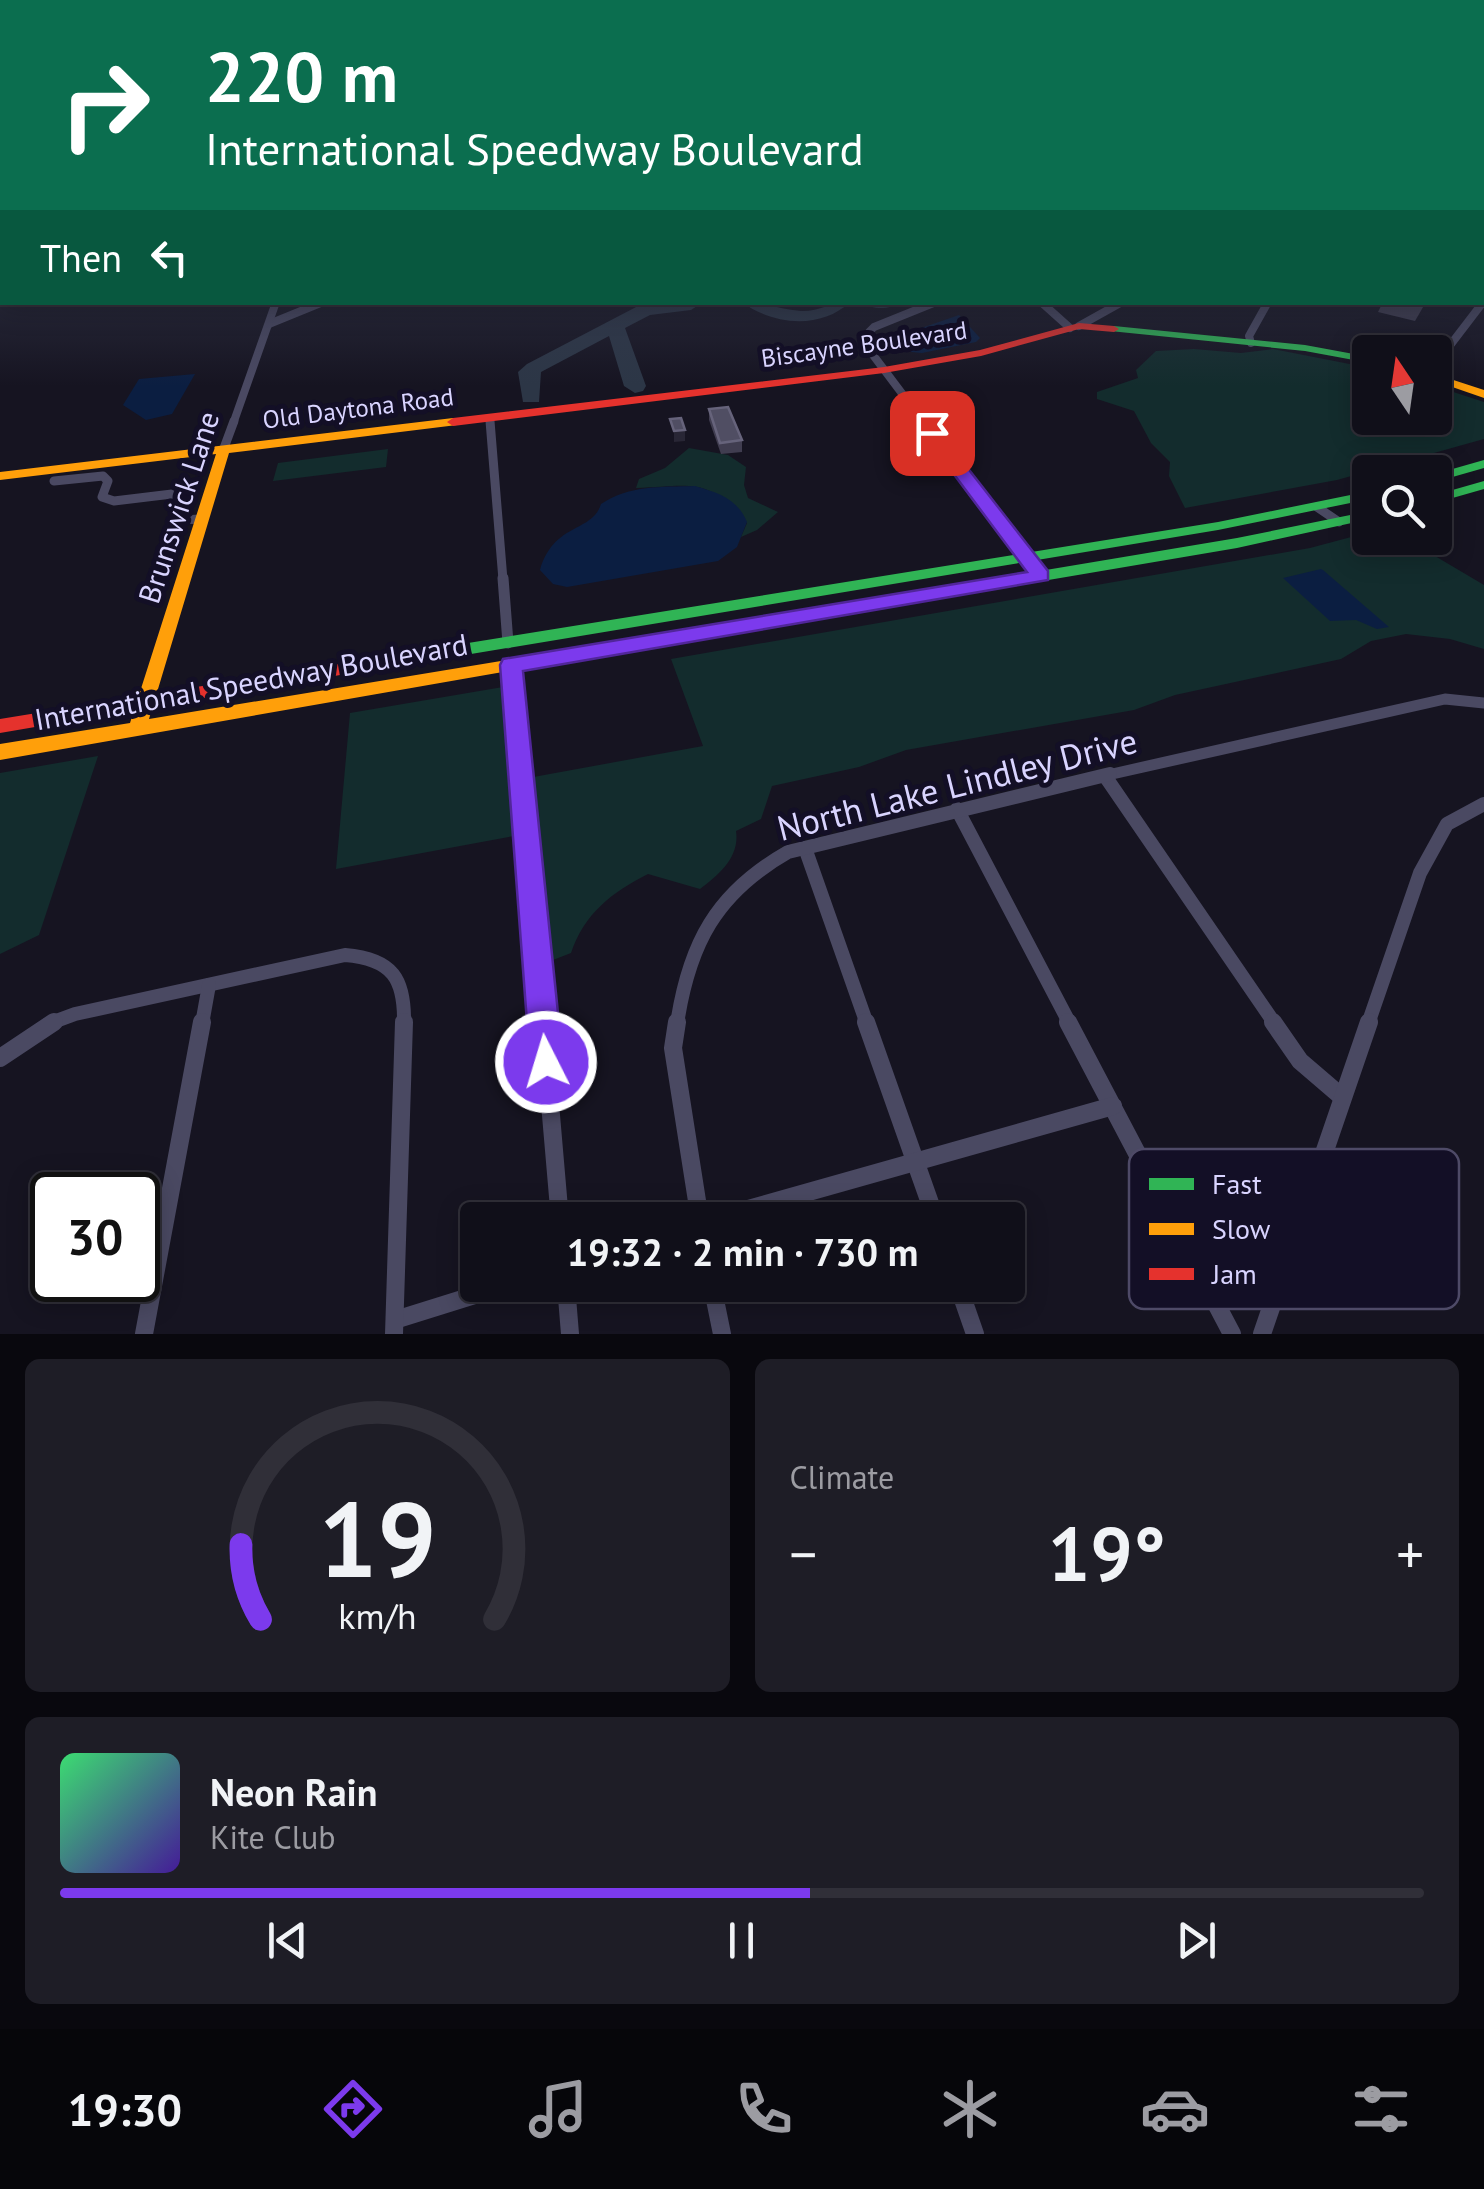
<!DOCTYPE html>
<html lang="en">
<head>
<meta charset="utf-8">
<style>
  body { margin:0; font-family:"PT Sans",sans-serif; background:#1e1d26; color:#f1f3f6; height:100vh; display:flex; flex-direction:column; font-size:38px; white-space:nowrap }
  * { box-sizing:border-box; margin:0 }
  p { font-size:32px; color:#9c9ca2 }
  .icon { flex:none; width:55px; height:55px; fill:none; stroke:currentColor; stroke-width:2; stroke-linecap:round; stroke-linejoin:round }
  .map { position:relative; height:1334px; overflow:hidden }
  .details { display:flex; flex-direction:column; gap:25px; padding:25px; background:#09080e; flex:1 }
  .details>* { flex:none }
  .guide { position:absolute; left:0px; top:0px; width:1485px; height:305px; box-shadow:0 5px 25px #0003,0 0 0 2px #302f38; background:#0b6e4f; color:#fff; overflow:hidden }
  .needle { width:65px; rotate:347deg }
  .fabs { position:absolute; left:1352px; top:335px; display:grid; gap:20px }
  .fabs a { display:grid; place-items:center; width:100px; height:100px; border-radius:10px; background:#100f19; box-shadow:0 5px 25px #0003,0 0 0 2px #302f38; font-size:50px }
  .speed { position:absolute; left:30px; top:1172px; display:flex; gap:20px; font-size:50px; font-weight:700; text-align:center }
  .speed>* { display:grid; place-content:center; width:130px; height:130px; border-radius:50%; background:#100f19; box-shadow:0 5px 25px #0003,0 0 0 2px #302f38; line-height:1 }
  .speed .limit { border:5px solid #111; border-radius:15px; background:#fff; color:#111 }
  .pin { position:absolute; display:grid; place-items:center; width:85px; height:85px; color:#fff; margin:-42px; border-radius:20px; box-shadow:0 5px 15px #0006 }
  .me { position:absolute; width:110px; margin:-55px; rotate:355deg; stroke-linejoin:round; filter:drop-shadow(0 0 8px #0008) }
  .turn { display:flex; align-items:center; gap:35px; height:210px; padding:0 40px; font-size:45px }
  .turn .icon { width:130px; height:130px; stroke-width:2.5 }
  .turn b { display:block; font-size:70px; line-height:85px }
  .then { display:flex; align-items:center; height:95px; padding:0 40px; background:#0003; gap:20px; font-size:38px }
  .big { font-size:75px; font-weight:700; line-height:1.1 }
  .details .widget { flex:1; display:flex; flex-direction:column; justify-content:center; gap:15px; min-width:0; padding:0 35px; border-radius:15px; background:#1e1d26 }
  .details .dial { align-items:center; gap:0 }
  .dial svg { height:260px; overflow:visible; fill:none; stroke:#302f38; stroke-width:7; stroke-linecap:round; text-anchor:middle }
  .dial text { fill:#f1f3f6; stroke:none }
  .song { display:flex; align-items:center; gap:30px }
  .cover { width:120px; height:120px; border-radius:15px; background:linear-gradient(135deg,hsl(140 70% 55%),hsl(260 70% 35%)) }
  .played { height:10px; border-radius:5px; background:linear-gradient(90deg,#7c3aed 55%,#302f38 55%) }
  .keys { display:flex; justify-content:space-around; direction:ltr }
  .heat { display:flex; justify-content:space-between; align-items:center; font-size:55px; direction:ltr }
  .details .tiles { flex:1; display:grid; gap:25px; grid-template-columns:1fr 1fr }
  .widget:last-child { grid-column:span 2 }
  .trip { position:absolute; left:460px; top:1202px; width:565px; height:100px; border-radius:10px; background:#100f19; box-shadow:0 5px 25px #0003,0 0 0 2px #302f38; font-weight:700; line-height:100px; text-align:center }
  .tabs { display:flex; height:160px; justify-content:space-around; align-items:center; background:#06060a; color:#9c9ca2 }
  .tabs .icon { width:70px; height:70px }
  .tabs .selected { color:#7c3aed }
  .tabs b { font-size:45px; color:#f1f3f6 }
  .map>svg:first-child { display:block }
</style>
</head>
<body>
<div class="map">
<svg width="1484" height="1334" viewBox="0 0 1484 1334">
  <rect width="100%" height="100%" fill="#161421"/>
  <!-- green -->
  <g fill="#132c2d">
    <polygon points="1194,349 1241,353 1273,349 1370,368 1370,418 1435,418 1435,386 1484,402 1484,439 1337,480 1185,508 1169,476 1170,462 1151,443 1134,411 1097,399 1097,392 1138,378 1136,370 1156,351"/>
    <path d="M689,448L728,455L746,467L744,485L748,498L778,512L757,530L741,537L747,523C708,476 692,486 636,488L639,479L665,468Z"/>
    <polygon points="388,449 386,467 273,481 278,463"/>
    <path d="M1370,532V538H1406L1416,553L1435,556L1484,585V649L1450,639L1406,634L1371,641L1341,659L1175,695L1134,710L906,750L859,767L772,786L761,819L736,831C740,857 719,875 700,889L648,874C612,892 584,914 571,953L553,960L545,957L528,778L703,746L671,659L1310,548Z"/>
    <polygon points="503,687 508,781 515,781 519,835 336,869 350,713"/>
    <polygon points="98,756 39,935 0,954 0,773"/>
  </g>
  <!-- water -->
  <g fill="#0b1e41">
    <polygon points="959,315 980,338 976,342 922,353 911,352 904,334"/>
    <polygon points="195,374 172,414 146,420 123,405 139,379"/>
    <path d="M695,486C718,493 737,498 747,522L737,547L718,561L567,587L553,584L540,570C554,522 592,533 601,504C630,485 661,487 695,486Z"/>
    <polygon points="1321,569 1323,570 1389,627 1377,629 1356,620 1330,621 1283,578"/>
  </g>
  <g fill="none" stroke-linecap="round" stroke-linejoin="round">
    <!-- taxiway -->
    <g fill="#2c3646" fill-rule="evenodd">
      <polygon points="659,302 700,304 691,310 650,315 625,328 646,386 643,391 635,393 624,386 609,336 541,372 539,402 523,402 518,372 527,364 638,306"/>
      <path d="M742,302C763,302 780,309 801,311C817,312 832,302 850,302C821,330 772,325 742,302Z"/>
      <path d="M863,302H899C891,310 871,310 863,302Z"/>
    </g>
    <!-- street-far4 -->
    <g stroke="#4a4962" stroke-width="8">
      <polyline points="1041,302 1070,328"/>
      <polyline points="269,324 323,302"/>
      <polyline points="1079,326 1122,302"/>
      <polyline points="1251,343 1249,336 1268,302"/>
      <polyline points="1435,365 1484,301"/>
      <polyline points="490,418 490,424"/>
      <polyline points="233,424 276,302"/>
      <polyline points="925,424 867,347 869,332 874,327 936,302"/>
    </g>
    <!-- street-far3 -->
    <g stroke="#4a4962" stroke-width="9">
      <polyline points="490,421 503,580"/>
      <polyline points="923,421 1041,576"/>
      <polyline points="224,448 234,421"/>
      <polyline points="54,481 103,476 108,481 102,497 114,501 172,494 178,496 176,520 203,519"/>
      <polyline points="1317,507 1339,522"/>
    </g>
    <!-- street-far2 -->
    <g stroke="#4a4962" stroke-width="11">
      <polyline points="503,578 508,643"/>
      <polyline points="511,665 521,777"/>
      <polyline points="1099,777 1445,699 1484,703"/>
    </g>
    <!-- street-far1 -->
    <g stroke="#4a4962" stroke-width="14">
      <polyline points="521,774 543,1024"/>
      <polyline points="1105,776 1275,1024"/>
      <polyline points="957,809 1070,1024"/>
      <polyline points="805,848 867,1024"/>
      <path d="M48,1024L75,1014L345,955C393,959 405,979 404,1024"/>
      <polyline points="202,1024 209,985"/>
      <path d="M677,1024C689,944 716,893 788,852L1110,774"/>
      <polyline points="1368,1024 1420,873 1447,824 1484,804"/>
    </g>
    <!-- street -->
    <g stroke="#4a4962" stroke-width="18">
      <polyline points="543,1022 560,1220"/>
      <polyline points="677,1022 673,1048 700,1220"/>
      <polyline points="866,1022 936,1220"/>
      <polyline points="1068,1022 1232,1334"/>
      <polyline points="1273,1022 1300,1061 1342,1097"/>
      <polyline points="0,1058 54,1022"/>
      <polyline points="709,1220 1113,1106"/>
      <polyline points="566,1285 570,1334"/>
      <polyline points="712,1285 722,1334"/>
      <polyline points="958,1285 975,1334"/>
      <polyline points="395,1320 507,1285"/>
      <polyline points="144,1334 202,1022"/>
      <polyline points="394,1334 404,1022"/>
      <polyline points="1262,1334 1369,1022"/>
    </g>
    <!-- fast -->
    <g fill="#30b455" fill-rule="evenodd">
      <polygon points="1114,326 1305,345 1370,357 1370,363 1305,351 1110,331 1110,327"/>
      <polygon points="1484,460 1484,468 1435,482 1435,474"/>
      <polygon points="1484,481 1484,489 1435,503 1435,495"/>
      <polygon points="1370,491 1370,499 1218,530 375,670 366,664 375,658 1218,522"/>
      <polygon points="1370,511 1370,519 1237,548 525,669 516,663 525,657 1237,538"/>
    </g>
    <!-- slow -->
    <g fill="#ff9f0a" fill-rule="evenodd">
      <polygon points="1435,374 1484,390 1484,398 1435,381"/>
      <polygon points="453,418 457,419 457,425 229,453 149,719 525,657 531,659 534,663 531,667 0,760 0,744 130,723 216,454 0,480 0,472"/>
    </g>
    <!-- jam -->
    <g fill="#e5322d" fill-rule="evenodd">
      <polygon points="1079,323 1114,326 1119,329 1114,332 1079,329 981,356 884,373 453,426 447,422 453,418 884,367 980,350"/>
      <polygon points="375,658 381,660 384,664 381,668 0,733 0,719"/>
    </g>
  </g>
  <!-- wall -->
  <g fill="#403d50">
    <polygon points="1383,302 1426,302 1415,321 1378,312"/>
    <polygon points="709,409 742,440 742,452 721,454 709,420"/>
  </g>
  <!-- shaded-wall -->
  <polygon fill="#282635" points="685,430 685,441 674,442 674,431"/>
  <!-- building -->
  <g fill="#504e63" stroke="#66637b" stroke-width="2.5">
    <polygon points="728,407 742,440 720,443 709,409"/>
    <polygon points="681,418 685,430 674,431 670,419"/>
  </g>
  <!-- sky -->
  <linearGradient id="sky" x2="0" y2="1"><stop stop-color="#0c0b12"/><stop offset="0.52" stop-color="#363a4e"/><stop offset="1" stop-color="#363a4e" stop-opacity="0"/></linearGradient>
  <rect width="1484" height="386" fill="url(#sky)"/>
  <!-- route -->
  <polygon fill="#7c3aed" stroke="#51269a" stroke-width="2.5" points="926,430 938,430 1048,571 1048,580 523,671 563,1062 558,1073 546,1078 534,1073 530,1062 500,665 503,659 1027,572 926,437"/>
  <g text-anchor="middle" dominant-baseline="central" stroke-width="10" stroke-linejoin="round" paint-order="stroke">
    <!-- far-street labels -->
    <g font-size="25" fill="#d9d4ff" stroke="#130f26">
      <text transform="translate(864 344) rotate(-8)">Biscayne Boulevard</text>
      <text transform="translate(358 408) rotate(-7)">Old Daytona Road</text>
    </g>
    <!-- street labels -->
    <g font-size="30" fill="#d9d4ff" stroke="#130f26">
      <text transform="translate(178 507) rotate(-72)">Brunswick Lane</text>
      <text transform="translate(251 681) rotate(-10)">International Speedway Boulevard</text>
    </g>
    <!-- near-street labels -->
    <g font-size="35" fill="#d9d4ff" stroke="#130f26">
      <text transform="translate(957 784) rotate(-14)">North Lake Lindley Drive</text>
    </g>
  </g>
  <!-- legend -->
  <rect x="1129" y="1149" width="330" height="160" rx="15" fill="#130f26" stroke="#4e4a67" stroke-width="2.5"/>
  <rect x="1149" y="1178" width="45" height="12" fill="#30b455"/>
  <rect x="1149" y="1223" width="45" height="12" fill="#ff9f0a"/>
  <rect x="1149" y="1268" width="45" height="12" fill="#e5322d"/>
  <g font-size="28" fill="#d9d4ff">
    <text x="1212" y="1194">Fast</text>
    <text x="1212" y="1239">Slow</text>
    <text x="1212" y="1284">Jam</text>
  </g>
</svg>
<div class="fabs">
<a><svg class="needle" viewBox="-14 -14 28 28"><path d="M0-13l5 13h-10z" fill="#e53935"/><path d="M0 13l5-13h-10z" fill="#9c9ca2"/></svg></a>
<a><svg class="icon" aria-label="search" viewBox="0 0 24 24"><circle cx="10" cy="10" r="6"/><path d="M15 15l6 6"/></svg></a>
</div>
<div class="speed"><div class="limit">30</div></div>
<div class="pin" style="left:932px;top:433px;background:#d93025"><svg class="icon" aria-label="arrive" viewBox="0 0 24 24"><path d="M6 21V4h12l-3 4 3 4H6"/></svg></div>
<svg class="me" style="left:546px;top:1062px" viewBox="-20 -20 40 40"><circle r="17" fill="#7c3aed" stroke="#fff" stroke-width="3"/><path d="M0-11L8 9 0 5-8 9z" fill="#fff"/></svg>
<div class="trip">19:32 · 2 min · 730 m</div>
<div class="guide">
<div class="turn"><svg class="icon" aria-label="right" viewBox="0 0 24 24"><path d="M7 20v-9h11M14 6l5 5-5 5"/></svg><div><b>220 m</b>International Speedway Boulevard</div></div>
<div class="then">Then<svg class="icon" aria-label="left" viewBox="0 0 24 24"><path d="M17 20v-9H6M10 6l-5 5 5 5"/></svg></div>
</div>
</div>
<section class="details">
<div class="tiles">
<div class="widget dial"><svg viewBox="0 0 100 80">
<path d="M14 69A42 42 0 1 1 86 69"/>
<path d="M14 69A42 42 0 0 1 8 46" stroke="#7c3aed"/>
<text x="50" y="56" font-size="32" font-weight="700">19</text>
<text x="50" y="72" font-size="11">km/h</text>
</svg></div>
<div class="widget"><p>Climate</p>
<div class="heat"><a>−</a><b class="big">19°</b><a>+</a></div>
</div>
<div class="widget">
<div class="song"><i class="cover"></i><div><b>Neon Rain</b><p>Kite Club</p></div></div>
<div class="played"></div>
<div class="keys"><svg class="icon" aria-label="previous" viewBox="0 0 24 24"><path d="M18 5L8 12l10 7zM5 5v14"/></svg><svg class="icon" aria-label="pause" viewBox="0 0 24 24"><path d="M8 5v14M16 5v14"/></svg><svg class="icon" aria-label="next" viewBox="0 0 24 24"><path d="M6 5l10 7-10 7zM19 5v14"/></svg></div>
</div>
</div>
</section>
<nav class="tabs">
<b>19:30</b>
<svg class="icon selected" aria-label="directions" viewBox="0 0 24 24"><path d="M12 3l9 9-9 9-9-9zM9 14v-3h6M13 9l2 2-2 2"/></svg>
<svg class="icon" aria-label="music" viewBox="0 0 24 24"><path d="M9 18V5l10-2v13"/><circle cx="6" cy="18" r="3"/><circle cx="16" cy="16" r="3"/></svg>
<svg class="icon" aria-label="phone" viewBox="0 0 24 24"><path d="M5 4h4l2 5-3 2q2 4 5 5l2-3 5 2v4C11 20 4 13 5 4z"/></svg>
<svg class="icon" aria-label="climate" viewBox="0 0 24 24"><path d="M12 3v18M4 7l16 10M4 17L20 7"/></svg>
<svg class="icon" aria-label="car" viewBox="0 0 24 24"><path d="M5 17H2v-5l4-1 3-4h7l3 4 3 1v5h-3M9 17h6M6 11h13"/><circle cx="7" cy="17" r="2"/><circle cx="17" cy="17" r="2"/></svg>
<svg class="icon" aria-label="filters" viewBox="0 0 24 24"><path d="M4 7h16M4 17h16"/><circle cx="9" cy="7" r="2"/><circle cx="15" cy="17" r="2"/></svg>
</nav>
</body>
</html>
